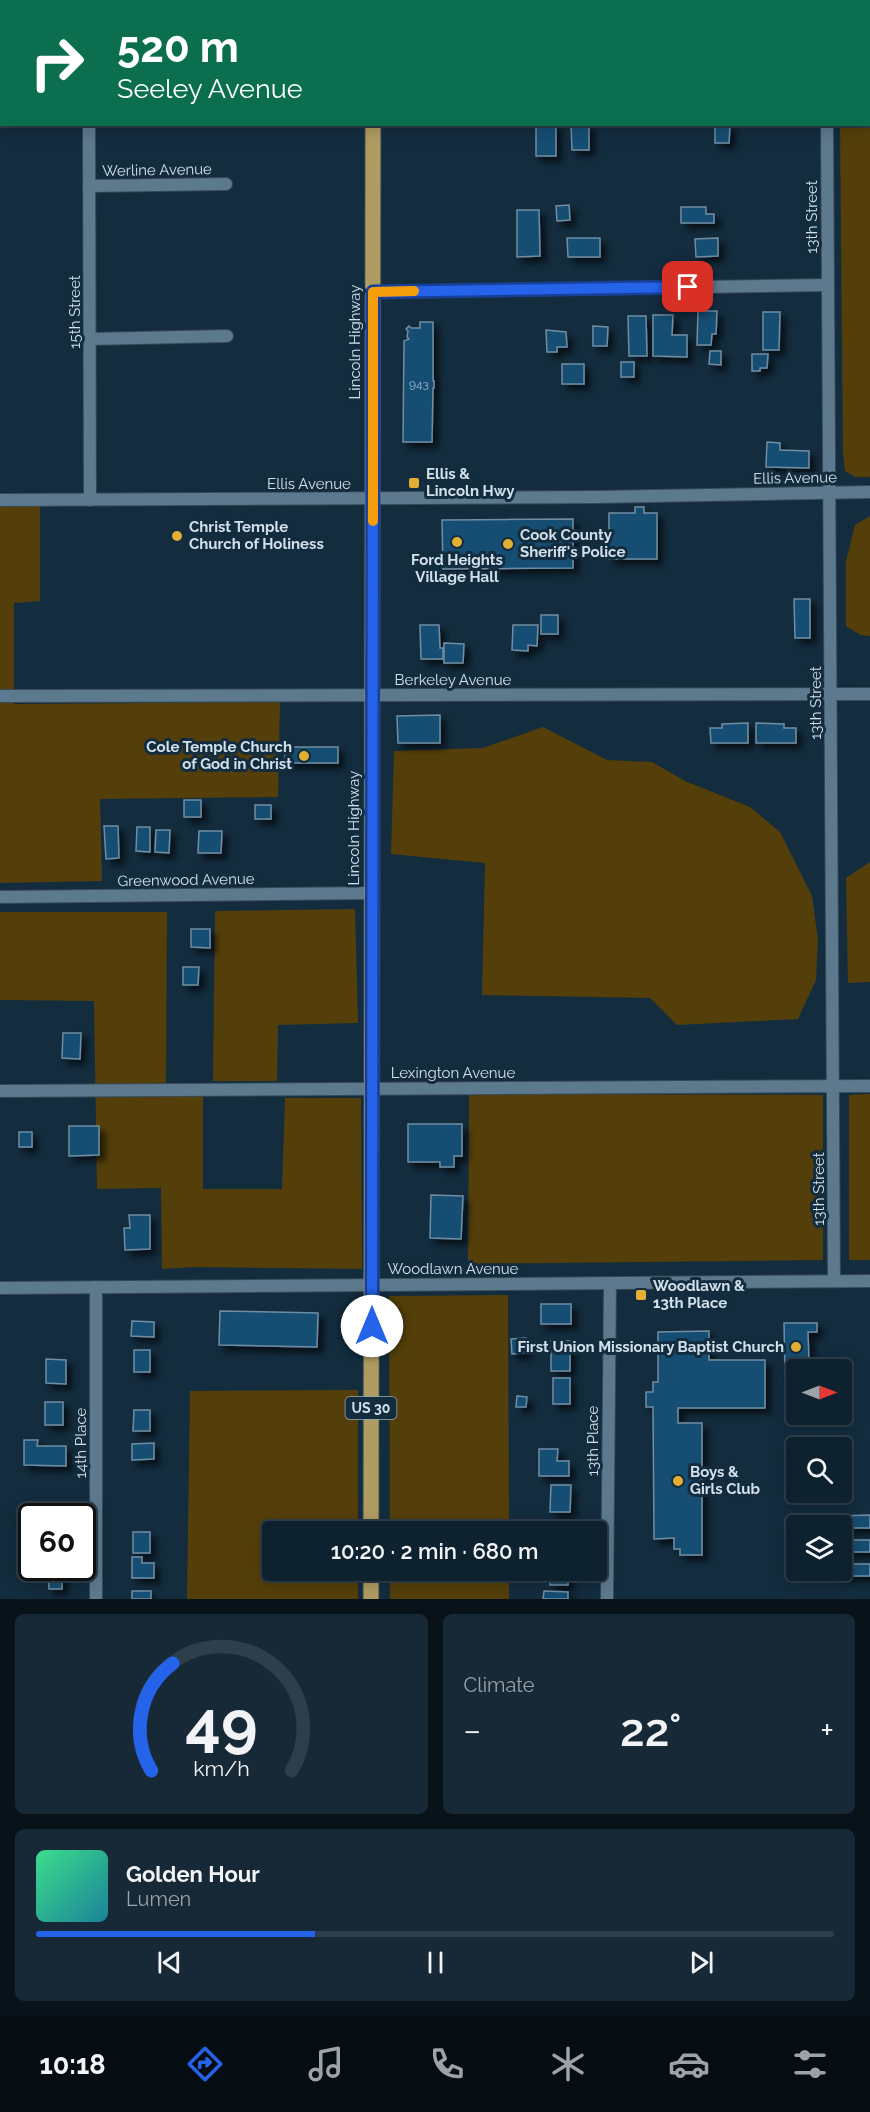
<!DOCTYPE html>
<html lang="en">
<head>
<meta charset="utf-8">
<style>
  body { margin:0; font-family:Raleway,sans-serif; background:#172936; color:#f1f3f6; height:100vh; display:flex; flex-direction:column; font-size:22px; white-space:nowrap }
  * { box-sizing:border-box; margin:0 }
  p { font-size:20px; color:#9ba3aa }
  .icon { flex:none; width:33px; height:33px; fill:none; stroke:currentColor; stroke-width:2; stroke-linecap:round; stroke-linejoin:round }
  .map { position:relative; height:1599px; overflow:hidden }
  .drawer { display:flex; flex-direction:column; gap:15px; padding:15px; background:#081219; flex:1 }
  .drawer>* { flex:none }
  .banner { position:absolute; left:0px; top:0px; width:870px; height:126px; box-shadow:0 3px 15px #0003,0 0 0 2px #2e3e4a; background:#0b6e4f; color:#fff; overflow:hidden }
  .needle { width:39px; rotate:90deg }
  .buttons { position:absolute; left:786px; top:1359px; display:grid; gap:12px }
  .buttons a { display:grid; place-items:center; width:66px; height:66px; border-radius:6px; background:#0e212e; box-shadow:0 3px 15px #0003,0 0 0 2px #2e3e4a; font-size:30px }
  .speed { position:absolute; left:18px; top:1503px; display:flex; gap:12px; font-size:30px; font-weight:700; text-align:center }
  .speed>* { display:grid; place-content:center; width:78px; height:78px; border-radius:50%; background:#0e212e; box-shadow:0 3px 15px #0003,0 0 0 2px #2e3e4a; line-height:1 }
  .speed .limit { border:3px solid #111; border-radius:9px; background:#fff; color:#111 }
  .pin { position:absolute; display:grid; place-items:center; width:51px; height:51px; color:#fff; margin:-26px; border-radius:12px; box-shadow:0 3px 9px #0006 }
  .me { position:absolute; width:66px; margin:-33px; rotate:0deg; stroke-linejoin:round; filter:drop-shadow(0 0 4px #0008) }
  .turn { display:flex; align-items:center; gap:21px; height:126px; padding:0 18px; font-size:27px }
  .turn .icon { width:78px; height:78px; stroke-width:2.5 }
  .turn b { display:block; font-size:42px; line-height:51px }
  .big { font-size:45px; font-weight:600; line-height:1.1 }
  .drawer .tile { flex:1; display:flex; flex-direction:column; justify-content:center; gap:9px; min-width:0; padding:0 21px; border-radius:9px; background:#172936 }
  .drawer .dial { align-items:center; gap:0 }
  .dial svg { height:156px; overflow:visible; fill:none; stroke:#2e3e4a; stroke-width:7; stroke-linecap:round; text-anchor:middle }
  .dial text { fill:#f1f3f6; stroke:none }
  .song { display:flex; align-items:center; gap:18px }
  .cover { width:72px; height:72px; border-radius:9px; background:linear-gradient(135deg,hsl(150 70% 55%),hsl(190 70% 35%)) }
  .played { height:6px; border-radius:3px; background:linear-gradient(90deg,#2563eb 35%,#2e3e4a 35%) }
  .keys { display:flex; justify-content:space-around; direction:ltr }
  .heat { display:flex; justify-content:space-between; align-items:center; font-size:33px; direction:ltr }
  .drawer .tiles { flex:1; display:grid; gap:15px; grid-template-columns:1fr 1fr }
  .tile:last-child { grid-column:span 2 }
  .trip { position:absolute; left:262px; top:1521px; width:345px; height:60px; border-radius:6px; background:#0e212e; box-shadow:0 3px 15px #0003,0 0 0 2px #2e3e4a; font-weight:600; line-height:60px; text-align:center }
  .menu { display:flex; height:96px; justify-content:space-around; align-items:center; background:#060d12; color:#9ba3aa }
  .menu .icon { width:42px; height:42px }
  .menu .selected { color:#2563eb }
  .menu b { font-size:27px; color:#f1f3f6 }
  .map>svg:first-child { display:block }
</style>
</head>
<body>
<div class="map">
<svg width="870" height="1599" viewBox="0 0 870 1599">
  <defs>
    <filter id="shadow"><feDropShadow dx="5.5" dy="5.5" stdDeviation="3" flood-color="#0009"/></filter>
  </defs>
  <rect width="100%" height="100%" fill="#132c3e"/>
  <!-- green -->
  <g fill="#543f0a">
    <polygon points="839,0 870,0 870,477 855,477 845,471 843,453 840,125 868,124 868,2"/>
    <polygon points="40,505 40,601 14,603 14,704 280,702 278,797 100,799 102,881 0,883 0,506"/>
    <polygon points="870,516 870,636 860,635 846,626 846,561 855,525"/>
    <polygon points="543,727 607,760 652,762 685,781 750,807 780,832 812,896 818,940 816,980 798,1019 677,1025 650,998 482,995 485,863 391,854 394,751 483,748"/>
    <polygon points="870,862 870,982 848,983 846,878"/>
    <polygon points="355,909 358,1023 278,1025 277,1081 213,1081 215,911"/>
    <polygon points="0,912 167,912 166,1085 203,1083 203,1189 282,1189 285,1098 361,1098 362,1269 194,1267 162,1269 161,1188 97,1189 94,1001 0,1000"/>
    <polygon points="469,1094 823,1095 823,1260 468,1264"/>
    <polygon points="870,1094 870,1260 849,1260 849,1095"/>
    <polygon points="508,1295 509,1531 390,1531 389,1296"/>
    <polygon points="358,1390 358,1531 273,1532 273,1570 358,1571 358,1599 187,1599 190,1391"/>
    <rect x="390" y="1571" width="119" height="28"/>
  </g>
  <!-- building -->
  <g fill="#124d72" stroke="#718da3" stroke-width="1.5" filter="url(#shadow)">
    <rect x="536" y="124" width="20" height="32"/>
    <polygon points="571,124 589,124 589,150 572,150"/>
    <polygon points="715,124 730,124 729,143 715,143"/>
    <polygon points="569,205 570,220 557,221 556,206"/>
    <polygon points="681,207 706,207 706,214 714,214 714,223 681,223"/>
    <polygon points="517,210 539,210 540,256 517,257"/>
    <polygon points="567,238 600,238 600,257 568,257"/>
    <polygon points="718,238 718,256 696,257 695,239"/>
    <polygon points="698,311 717,311 716,334 712,334 711,345 697,345"/>
    <polygon points="763,312 780,312 779,350 763,350"/>
    <polygon points="653,315 673,315 672,335 687,335 687,357 653,356"/>
    <polygon points="628,316 646,316 647,356 629,356"/>
    <polygon points="420,322 433,322 433,381 434,381 434,388 433,388 432,442 403,442 404,341 409,339 407,337 408,331 406,329 409,326 411,328 420,328"/>
    <polygon points="593,326 608,327 607,346 593,346"/>
    <polygon points="546,330 566,332 567,347 557,347 557,352 547,352"/>
    <polygon points="710,351 721,351 721,365 709,364"/>
    <polygon points="752,354 768,354 767,368 760,368 760,371 752,371"/>
    <rect x="621" y="362" width="13" height="15"/>
    <rect x="562" y="364" width="22" height="20"/>
    <polygon points="767,442 780,443 780,450 809,451 809,468 766,467"/>
    <polygon points="635,507 644,507 644,513 657,513 657,559 609,559 609,513 635,513"/>
    <polygon points="573,519 573,568 443,569 442,520"/>
    <polygon points="794,599 810,599 810,638 795,638"/>
    <rect x="541" y="615" width="17" height="19"/>
    <polygon points="420,625 439,625 440,648 443,648 443,659 421,659"/>
    <polygon points="513,625 538,625 537,646 528,645 528,651 512,650"/>
    <polygon points="444,643 464,644 463,663 444,663"/>
    <polygon points="440,715 440,743 398,743 397,716"/>
    <polygon points="748,723 748,743 711,743 710,728 722,728 722,724"/>
    <polygon points="756,723 784,724 784,728 796,728 796,743 756,743"/>
    <rect x="285" y="747" width="53" height="16"/>
    <rect x="184" y="800" width="17" height="17"/>
    <rect x="255" y="805" width="16" height="14"/>
    <polygon points="104,826 118,826 119,858 106,859"/>
    <polygon points="137,827 150,827 150,852 136,851"/>
    <polygon points="156,830 170,830 169,853 155,852"/>
    <polygon points="199,831 222,831 221,853 198,853"/>
    <polygon points="191,929 210,929 210,948 191,947"/>
    <polygon points="183,967 199,967 198,985 183,985"/>
    <polygon points="63,1033 81,1033 80,1059 62,1058"/>
    <polygon points="408,1124 462,1124 462,1156 454,1156 454,1167 440,1167 440,1162 408,1162"/>
    <polygon points="69,1126 99,1126 99,1155 69,1156"/>
    <rect x="19" y="1132" width="13" height="15"/>
    <polygon points="431,1195 463,1196 461,1239 430,1238"/>
    <polygon points="129,1215 150,1215 150,1249 125,1250 124,1228 130,1228"/>
    <rect x="541" y="1304" width="30" height="20"/>
    <polygon points="220,1311 318,1313 317,1347 219,1345"/>
    <polygon points="132,1321 154,1322 154,1337 131,1336"/>
    <polygon points="784,1323 817,1323 817,1332 808,1332 809,1362 817,1362 817,1370 796,1370 796,1374 785,1375"/>
    <polygon points="709,1331 709,1360 765,1360 765,1408 678,1408 678,1423 702,1423 702,1555 680,1555 680,1549 674,1549 674,1538 654,1539 653,1407 646,1407 646,1392 653,1392 653,1382 658,1382 658,1332"/>
    <polygon points="526,1338 527,1353 512,1354 511,1339"/>
    <rect x="551" y="1341" width="19" height="30"/>
    <rect x="134" y="1350" width="16" height="22"/>
    <polygon points="46,1359 66,1360 66,1384 46,1383"/>
    <rect x="553" y="1378" width="17" height="26"/>
    <polygon points="517,1396 527,1397 526,1407 516,1407"/>
    <rect x="45" y="1402" width="18" height="23"/>
    <polygon points="134,1410 150,1410 150,1431 133,1431"/>
    <polygon points="24,1440 38,1440 37,1446 66,1446 66,1466 24,1465"/>
    <polygon points="154,1443 154,1459 132,1460 132,1444"/>
    <polygon points="539,1449 558,1449 557,1461 569,1461 569,1476 539,1476"/>
    <polygon points="551,1485 571,1485 570,1512 550,1512"/>
    <polygon points="870,1515 870,1528 842,1528 842,1526 838,1526 838,1516"/>
    <rect x="549" y="1520" width="19" height="12"/>
    <rect x="133" y="1532" width="17" height="21"/>
    <rect x="842" y="1540" width="28" height="12"/>
    <polygon points="132,1557 142,1557 142,1563 154,1563 154,1578 132,1578"/>
    <polygon points="842,1564 870,1564 870,1576 837,1576 837,1570 842,1570"/>
    <polygon points="48,1568 62,1568 62,1589 49,1589"/>
    <polygon points="551,1570 568,1570 568,1585 550,1585"/>
    <rect x="132" y="1591" width="19" height="8"/>
    <polygon points="544,1591 568,1592 568,1599 543,1599"/>
  </g>
  <g fill="none" stroke-linecap="round" stroke-linejoin="round">
    <defs>
      <g id="street">
        <polyline points="826,0 826,2"/>
        <polyline points="0,24 2,24"/>
        <polyline points="89,124 90,500"/>
        <polyline points="827,124 834,1281"/>
        <polyline points="89,186 226,184"/>
        <polyline points="373,292 828,285"/>
        <polyline points="90,339 227,336"/>
        <polyline points="0,500 597,497 870,492"/>
        <polyline points="0,696 870,694"/>
        <polyline points="0,897 372,893"/>
        <polyline points="0,1091 870,1086"/>
        <polyline points="96,1287 96,1599"/>
        <polyline points="0,1288 870,1281"/>
        <polyline points="607,1599 610,1283"/>
      </g>
      <g id="primary">
        <polyline points="373,0 373,2"/>
        <polyline points="371,1532 373,124"/>
        <polyline points="371,1599 371,1570"/>
      </g>
    </defs>
    <!-- street casing -->
    <use href="#street" stroke="#364958" stroke-width="14"/>
    <!-- primary casing -->
    <use href="#primary" stroke="#364958" stroke-width="17"/>
    <!-- street -->
    <use href="#street" stroke="#5d798e" stroke-width="12"/>
    <!-- primary -->
    <use href="#primary" stroke="#af9c60" stroke-width="15"/>
  </g>
  <g fill="none" stroke-linecap="round" stroke-linejoin="round">
    <defs>
      <polyline id="route" points="372,1326 373,292 688,287"/>
    </defs>
    <!-- route casing -->
    <use href="#route" stroke="#184099" stroke-width="15"/>
    <!-- route -->
    <use href="#route" stroke="#2563eb" stroke-width="10"/>
    <!-- slow -->
    <polyline stroke="#f59e0b" stroke-width="10" points="373,521 373,292 414,291"/>
  </g>
  <!-- markers -->
  <g fill="#e2af34" stroke="#132c3e" stroke-width="2">
    <rect x="408" y="477" width="12" height="12" rx="3"/>
    <circle cx="177" cy="536" r="6"/>
    <circle cx="457" cy="542" r="6"/>
    <circle cx="508" cy="544" r="6"/>
    <circle cx="304" cy="756" r="6"/>
    <rect x="635" y="1289" width="12" height="12" rx="3"/>
    <circle cx="796" cy="1347" r="6"/>
    <circle cx="678" cy="1481" r="6"/>
  </g>
  <g text-anchor="middle" dominant-baseline="central" stroke-width="6" stroke-linejoin="round" paint-order="stroke">
    <!-- number labels -->
    <g font-size="12" fill="#a1bbcd">
      <text x="419" y="384">943</text>
    </g>
    <!-- shield labels -->
    <rect fill="#132c3e" stroke="#98aab7" stroke-width="1.5" x="345.5" y="1397" width="51" height="22" rx="4.5"/>
    <g font-size="14" font-weight="bold" fill="#d1e0eb">
      <text x="371" y="1408">US 30</text>
    </g>
    <!-- street labels -->
    <g font-size="15" fill="#d1e0eb" stroke="#132c3e">
      <text transform="translate(157 170) rotate(-1)">Werline Avenue</text>
      <text transform="translate(812 217) rotate(-90)">13th Street</text>
      <text transform="translate(75 312) rotate(-90)">15th Street</text>
      <text transform="translate(355 342) rotate(-90)">Lincoln Highway</text>
      <text transform="translate(795 478) rotate(-1)">Ellis Avenue</text>
      <text x="309" y="484">Ellis Avenue</text>
      <text x="453" y="680">Berkeley Avenue</text>
      <text transform="translate(816 703) rotate(-90)">13th Street</text>
      <text transform="translate(354 828) rotate(-90)">Lincoln Highway</text>
      <text transform="translate(186 880) rotate(-1)">Greenwood Avenue</text>
      <text x="453" y="1073">Lexington Avenue</text>
      <text transform="translate(819 1189) rotate(-90)">13th Street</text>
      <text x="453" y="1269">Woodlawn Avenue</text>
      <text transform="translate(593 1441) rotate(-90)">13th Place</text>
      <text transform="translate(81 1443) rotate(-90)">14th Place</text>
    </g>
    <!-- poi labels -->
    <g font-size="15" font-weight="bold" fill="#d1e0eb" stroke="#132c3e" text-anchor="start">
      <text x="426" y="474">Ellis &amp;<tspan x="426" dy="17">Lincoln Hwy</tspan></text>
      <text x="189" y="527">Christ Temple<tspan x="189" dy="17">Church of Holiness</tspan></text>
      <text x="520" y="535">Cook County<tspan x="520" dy="17">Sheriff's Police</tspan></text>
      <text x="457" y="560" text-anchor="middle">Ford Heights<tspan x="457" dy="17">Village Hall</tspan></text>
      <text x="292" y="747" text-anchor="end">Cole Temple Church<tspan x="292" dy="17">of God in Christ</tspan></text>
      <text x="653" y="1286">Woodlawn &amp;<tspan x="653" dy="17">13th Place</tspan></text>
      <text x="784" y="1347" text-anchor="end">First Union Missionary Baptist Church</text>
      <text x="690" y="1472">Boys &amp;<tspan x="690" dy="17">Girls Club</tspan></text>
    </g>
  </g>
</svg>
<div class="buttons">
<a><svg class="needle" viewBox="-14 -14 28 28"><path d="M0-13l5 13h-10z" fill="#e53935"/><path d="M0 13l5-13h-10z" fill="#9ba3aa"/></svg></a>
<a><svg class="icon" aria-label="search" viewBox="0 0 24 24"><circle cx="10" cy="10" r="6"/><path d="M15 15l6 6"/></svg></a>
<a><svg class="icon" aria-label="layers" viewBox="0 0 24 24"><path d="M12 4l9 5-9 5-9-5zM3 14l9 5 9-5"/></svg></a>
</div>
<div class="speed"><div class="limit">60</div></div>
<div class="pin" style="left:688px;top:287px;background:#d93025"><svg class="icon" aria-label="arrive" viewBox="0 0 24 24"><path d="M6 21V4h12l-3 4 3 4H6"/></svg></div>
<svg class="me" style="left:372px;top:1326px" viewBox="-20 -20 40 40"><circle r="19" fill="#fff"/><path d="M0-13L10 11 0 6-10 11z" fill="#2563eb"/></svg>
<div class="trip">10:20 · 2 min · 680 m</div>
<div class="banner">
<div class="turn"><svg class="icon" aria-label="right" viewBox="0 0 24 24"><path d="M7 20v-9h11M14 6l5 5-5 5"/></svg><div><b>520 m</b>Seeley Avenue</div></div>
</div>
</div>
<section class="drawer">
<div class="tiles">
<div class="tile dial"><svg viewBox="0 0 100 80">
<path d="M14 69A42 42 0 1 1 86 69"/>
<path d="M14 69A42 42 0 0 1 25 14" stroke="#2563eb"/>
<text x="50" y="56" font-size="32" font-weight="700">49</text>
<text x="50" y="72" font-size="11">km/h</text>
</svg></div>
<div class="tile"><p>Climate</p>
<div class="heat"><a>−</a><b class="big">22°</b><a>+</a></div>
</div>
<div class="tile">
<div class="song"><i class="cover"></i><div><b>Golden Hour</b><p>Lumen</p></div></div>
<div class="played"></div>
<div class="keys"><svg class="icon" aria-label="previous" viewBox="0 0 24 24"><path d="M18 5L8 12l10 7zM5 5v14"/></svg><svg class="icon" aria-label="pause" viewBox="0 0 24 24"><path d="M8 5v14M16 5v14"/></svg><svg class="icon" aria-label="next" viewBox="0 0 24 24"><path d="M6 5l10 7-10 7zM19 5v14"/></svg></div>
</div>
</div>
</section>
<nav class="menu">
<b>10:18</b>
<svg class="icon selected" aria-label="directions" viewBox="0 0 24 24"><path d="M12 3l9 9-9 9-9-9zM9 14v-3h6M13 9l2 2-2 2"/></svg>
<svg class="icon" aria-label="music" viewBox="0 0 24 24"><path d="M9 18V5l10-2v13"/><circle cx="6" cy="18" r="3"/><circle cx="16" cy="16" r="3"/></svg>
<svg class="icon" aria-label="phone" viewBox="0 0 24 24"><path d="M5 4h4l2 5-3 2q2 4 5 5l2-3 5 2v4C11 20 4 13 5 4z"/></svg>
<svg class="icon" aria-label="climate" viewBox="0 0 24 24"><path d="M12 3v18M4 7l16 10M4 17L20 7"/></svg>
<svg class="icon" aria-label="car" viewBox="0 0 24 24"><path d="M5 17H2v-5l4-1 3-4h7l3 4 3 1v5h-3M9 17h6M6 11h13"/><circle cx="7" cy="17" r="2"/><circle cx="17" cy="17" r="2"/></svg>
<svg class="icon" aria-label="filters" viewBox="0 0 24 24"><path d="M4 7h16M4 17h16"/><circle cx="9" cy="7" r="2"/><circle cx="15" cy="17" r="2"/></svg>
</nav>
</body>
</html>
